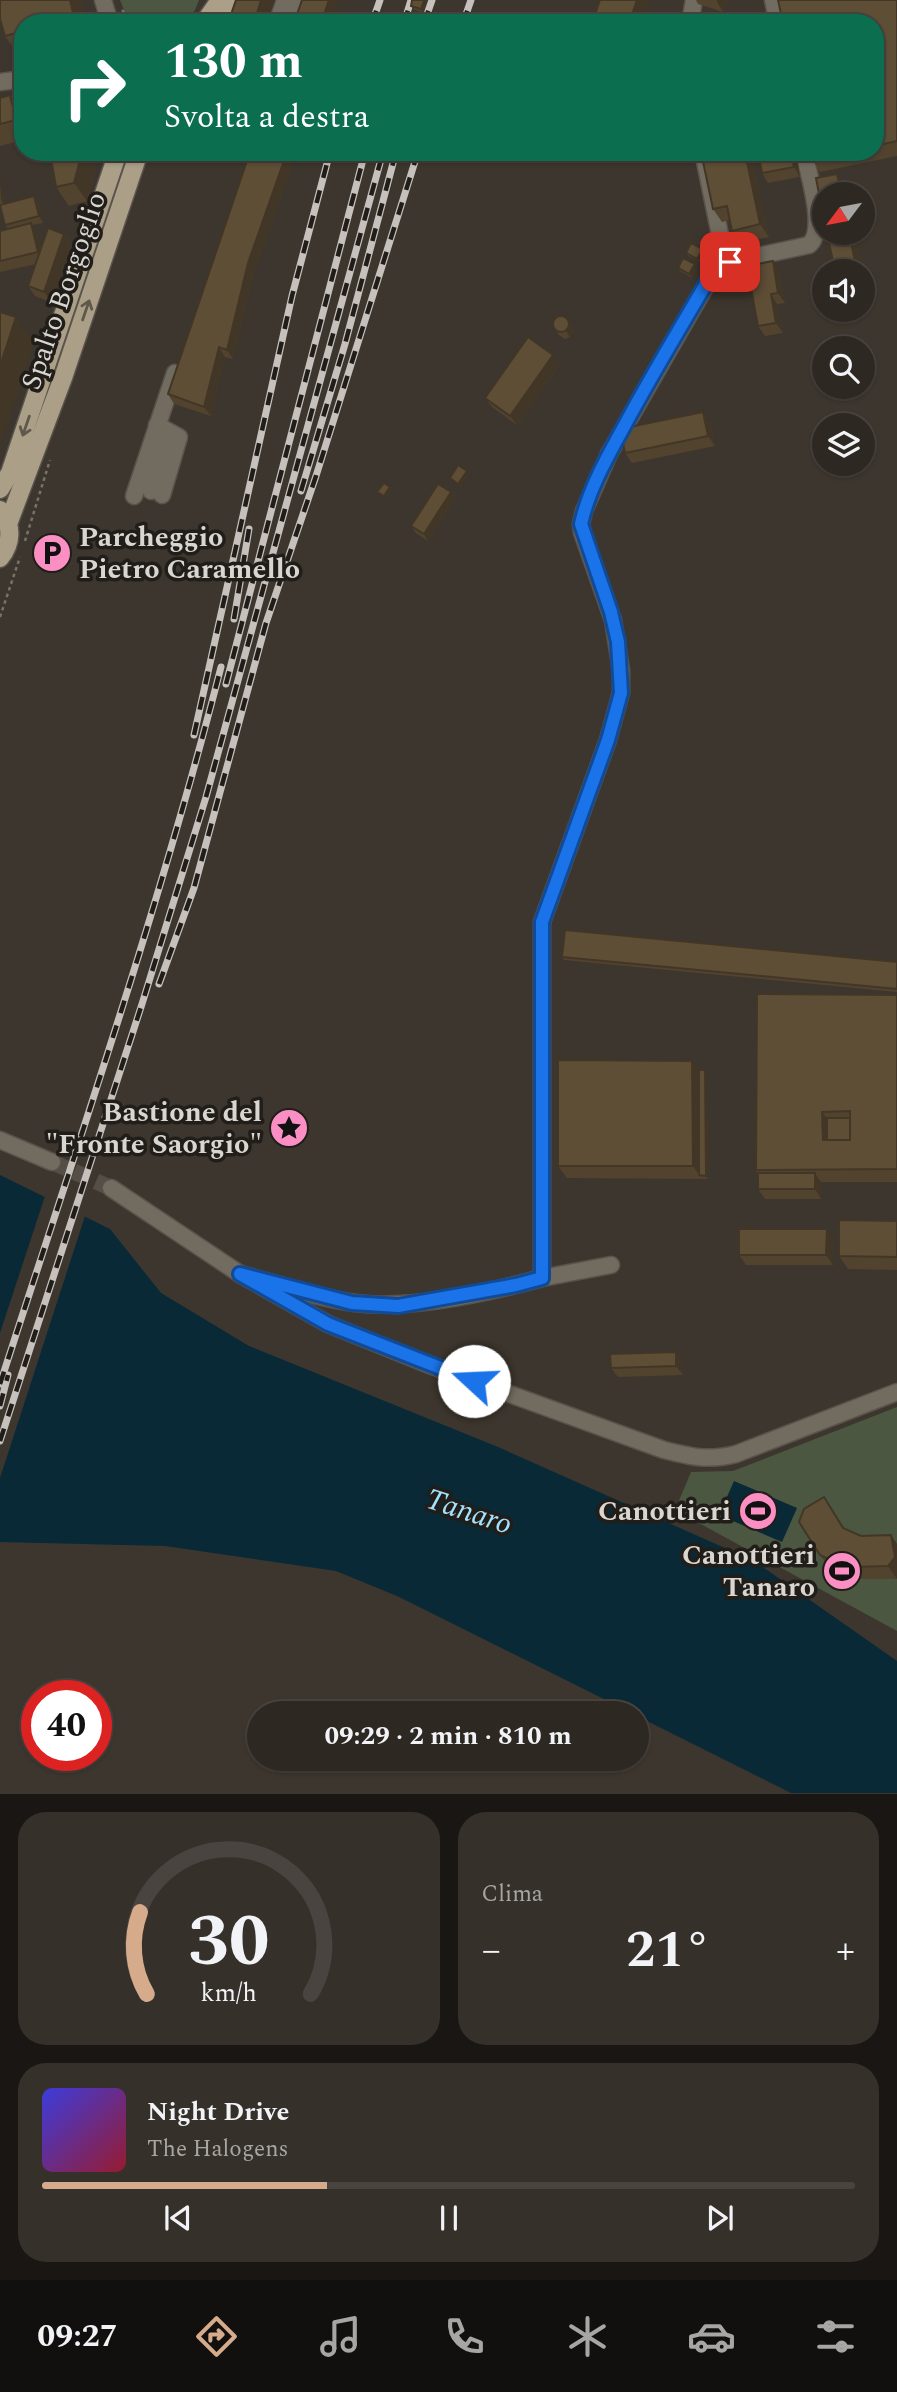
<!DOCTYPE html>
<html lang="it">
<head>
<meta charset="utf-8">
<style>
  body { margin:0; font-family:Spectral,serif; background:#36302a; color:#f1f3f6; height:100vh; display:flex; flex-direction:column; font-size:26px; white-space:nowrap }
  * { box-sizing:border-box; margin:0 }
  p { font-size:23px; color:#a7a6a5 }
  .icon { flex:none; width:38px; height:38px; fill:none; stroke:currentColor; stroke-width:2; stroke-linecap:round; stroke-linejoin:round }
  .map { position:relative; height:1794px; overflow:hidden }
  .sheet { display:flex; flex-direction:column; gap:18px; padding:18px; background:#191613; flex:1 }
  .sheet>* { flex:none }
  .top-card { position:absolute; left:14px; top:14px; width:870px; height:147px; border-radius:28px; box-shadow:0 2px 5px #0004,0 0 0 2px #494440; background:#0b6e4f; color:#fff; overflow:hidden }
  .needle { width:46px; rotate:238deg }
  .controls { position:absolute; left:812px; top:182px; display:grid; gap:14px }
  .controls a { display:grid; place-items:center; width:63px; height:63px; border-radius:50%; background:#2e2822; box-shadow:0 2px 5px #0004,0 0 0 2px #494440; font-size:35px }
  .speed { position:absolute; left:21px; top:1680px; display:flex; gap:14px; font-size:35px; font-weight:700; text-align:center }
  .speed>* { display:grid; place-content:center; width:91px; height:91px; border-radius:50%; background:#2e2822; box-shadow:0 2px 5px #0004,0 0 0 2px #494440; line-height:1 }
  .speed .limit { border:10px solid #d22; background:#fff; color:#111 }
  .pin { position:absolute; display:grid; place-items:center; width:60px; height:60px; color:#fff; margin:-30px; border-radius:14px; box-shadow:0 4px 10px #0006 }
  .me { position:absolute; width:77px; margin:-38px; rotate:290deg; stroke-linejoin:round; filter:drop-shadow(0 0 5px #0008) }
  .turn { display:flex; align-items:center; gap:24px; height:147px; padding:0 35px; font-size:32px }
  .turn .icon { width:91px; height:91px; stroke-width:2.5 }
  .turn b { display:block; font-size:49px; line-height:60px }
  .big { font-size:52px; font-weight:700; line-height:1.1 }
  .sheet .widget { flex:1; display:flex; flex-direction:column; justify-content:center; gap:10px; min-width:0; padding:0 24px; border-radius:28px; background:#36302a }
  .sheet .dial { align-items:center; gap:0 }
  .dial svg { height:182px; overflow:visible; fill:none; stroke:#494440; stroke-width:7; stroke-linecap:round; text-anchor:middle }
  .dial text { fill:#f1f3f6; stroke:none }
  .song { display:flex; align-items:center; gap:21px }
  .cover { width:84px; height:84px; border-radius:10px; background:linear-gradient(135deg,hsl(240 70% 55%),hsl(350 70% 35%)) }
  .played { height:7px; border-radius:4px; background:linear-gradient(90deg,#d6ab8b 35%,#494440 35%) }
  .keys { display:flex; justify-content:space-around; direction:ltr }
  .heat { display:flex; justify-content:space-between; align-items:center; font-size:38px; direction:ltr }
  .sheet .tiles { flex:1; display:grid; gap:18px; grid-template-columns:1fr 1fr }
  .widget:last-child { grid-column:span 2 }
  .trip { position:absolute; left:247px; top:1701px; width:402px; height:70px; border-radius:35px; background:#2e2822; box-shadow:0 2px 5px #0004,0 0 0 2px #494440; font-weight:700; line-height:70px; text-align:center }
  .tab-bar { display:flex; height:112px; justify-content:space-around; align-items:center; background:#12100e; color:#a7a6a5 }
  .tab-bar .icon { width:49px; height:49px }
  .tab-bar .active { color:#d6ab8b }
  .tab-bar b { font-size:32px; color:#f1f3f6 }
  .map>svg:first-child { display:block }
</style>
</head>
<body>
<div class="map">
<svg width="897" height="1794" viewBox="0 0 897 1794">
  <rect width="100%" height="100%" fill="#3d362e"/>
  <!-- green -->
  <g fill="#4b5740">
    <polygon points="120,0 199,0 195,10 184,23 135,23 126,15"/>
    <polygon points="897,1407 897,1631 675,1510 691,1472 733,1471"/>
  </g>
  <!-- water -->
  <g fill="#092936">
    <polygon points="0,1175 110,1229 161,1293 249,1346 498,1447 754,1561 897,1661 897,1793 791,1793 637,1716 637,1713 632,1713 397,1596 336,1571 165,1546 0,1542"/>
    <polygon points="734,1481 797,1508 782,1542 719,1515"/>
  </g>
  <!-- pier -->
  <polygon fill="#3d362e" points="46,1193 86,1213 0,1478 0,1333"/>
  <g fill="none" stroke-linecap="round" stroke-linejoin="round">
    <!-- minor-tunnel -->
    <polyline stroke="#544e46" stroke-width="16" stroke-dasharray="16 8" stroke-linecap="butt" points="52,1162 111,1188"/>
    <defs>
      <g id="minor">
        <polyline points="103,0 110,23"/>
        <polyline points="773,0 778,23"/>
        <polyline points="277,23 285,0"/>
        <polyline points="296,23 297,0"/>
        <polyline points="690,23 694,0"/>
        <polyline points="0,82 23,79"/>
        <polyline points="0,109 23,103"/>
        <polyline points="703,152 726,264"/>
        <polyline points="157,425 179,437 162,495"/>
        <polyline points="151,491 169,432"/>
        <polyline points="134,496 175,373"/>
        <polyline points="0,1140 52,1162"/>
        <path d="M111,1188L240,1274L328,1324L427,1364L664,1450C692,1457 708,1461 736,1454L897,1392"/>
        <path d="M240,1274C278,1284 317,1298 355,1303C411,1310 487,1293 542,1278V922L608,740L621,693V670L613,620L582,532L581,524L584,511L609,454L715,270L730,262L809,245C827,230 808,173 804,152"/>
        <polyline points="542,1278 611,1265"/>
      </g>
      <g id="major">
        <polyline points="204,23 220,0"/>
        <polyline points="226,23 234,0"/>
        <polyline points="0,489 10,473 118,152"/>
        <path d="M0,510C13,525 12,543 0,558"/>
        <polyline points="8,524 64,375 139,152"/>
      </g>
    </defs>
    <!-- minor casing -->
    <use href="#minor" stroke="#59534b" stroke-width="19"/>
    <!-- major casing -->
    <use href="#major" stroke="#59534b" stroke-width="21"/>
    <!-- path -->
    <g stroke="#78726b" stroke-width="2.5" stroke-dasharray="3.5 3.5" stroke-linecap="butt">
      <polyline points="122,10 133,23"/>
      <polyline points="25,541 50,460"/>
      <polyline points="0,617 20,557"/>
    </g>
    <!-- minor -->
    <use href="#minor" stroke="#726c60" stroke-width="16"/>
    <!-- major -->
    <use href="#major" stroke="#ab9f87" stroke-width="18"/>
    <defs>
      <g id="rail">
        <polyline points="372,23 380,0"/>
        <polyline points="404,23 411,0"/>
        <polyline points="424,23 432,0"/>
        <polyline points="463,23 471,0"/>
        <polyline points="301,491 345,344 396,152"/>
        <polyline points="234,619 249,529"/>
        <polyline points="226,684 365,152"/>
        <polyline points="194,735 292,296 330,152"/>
        <polyline points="159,984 194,888 266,623 316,476 418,152"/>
        <path d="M0,1384C77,1146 159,909 221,667"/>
        <polyline points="0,1406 8,1375"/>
        <polyline points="0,1441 142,1004 206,797 383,152"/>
      </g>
    </defs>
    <!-- rail casing -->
    <use href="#rail" stroke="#c6c1bc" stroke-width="7"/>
    <!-- rail -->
    <use href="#rail" stroke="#211e1a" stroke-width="4.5" stroke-dasharray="13" stroke-linecap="butt"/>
  </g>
  <!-- wall -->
  <g fill="#52432e">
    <polygon points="0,0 81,0 87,23 23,23 23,61 5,36 0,19"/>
    <polygon points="427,0 423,13 413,9 411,6"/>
    <polygon points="696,0 727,0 723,12 698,4"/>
    <polygon points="897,0 897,156 820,172 814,162 812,152 875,152 875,23"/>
    <polygon points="0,98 17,106 23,104 23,140 0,146"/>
    <polygon points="50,152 91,152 95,170 87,201 69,206 56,187"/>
    <polygon points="250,152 297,152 254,273 233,359 225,357 211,416 174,404 168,394"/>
    <polygon points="751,152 769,237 741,243 732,231 730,220 722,222 713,209"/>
    <polygon points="796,152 800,177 768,183 762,173"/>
    <polygon points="0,183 5,204 34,196 38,203 43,223 32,225 37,233 41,248 64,234 71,244 51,302 35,296 28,286 36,264 0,272 0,231 8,229 5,225 1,208 0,208"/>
    <polygon points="827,233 855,233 871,308 863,310 863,271"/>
    <polygon points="705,252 700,262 688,256 686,253"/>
    <polygon points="697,267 692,278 680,271 678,268"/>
    <polygon points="779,271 785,303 777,304 783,333 765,336 758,326"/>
    <polygon points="847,310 862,310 849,312"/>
    <polygon points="568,319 573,325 574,330 570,337 565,339 559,335 554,328"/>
    <polygon points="560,365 517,425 492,407 485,398"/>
    <polygon points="710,421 715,446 632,463 625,453"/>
    <polygon points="451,492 455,498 428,541 416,533 411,526"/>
    <polygon points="562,957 897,962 897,992 564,960"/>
    <polygon points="897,995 897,1182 821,1182 821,1199 765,1199 758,1189 758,1181 756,1170"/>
    <polygon points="699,1070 705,1070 707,1074 708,1179 567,1178 558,1166"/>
    <polygon points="897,1221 897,1270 848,1269 839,1256"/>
    <polygon points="833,1239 833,1265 746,1265 739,1255"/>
    <polygon points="683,1361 683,1375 618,1377 611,1368"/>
    <polygon points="833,1510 845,1529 861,1536 891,1535 897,1544 897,1579 863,1579 845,1576 829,1567 820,1555"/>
  </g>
  <!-- shaded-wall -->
  <g fill="#423726">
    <polygon points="70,0 81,0 87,23 78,23 74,17"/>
    <polygon points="261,0 275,0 267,23 254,23"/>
    <polygon points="329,0 339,0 331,23 321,23"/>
    <polygon points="424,0 427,0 423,13 421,9"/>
    <polygon points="637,0 650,0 642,23 629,23"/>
    <polygon points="717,0 727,0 723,12 717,2"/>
    <polygon points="10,95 23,113 23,131 16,120"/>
    <polygon points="82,152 91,152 95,170 87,201 74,183"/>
    <polygon points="287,152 297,152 254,273 233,359 227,350 248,263"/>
    <polygon points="745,152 751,152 769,237 760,224"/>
    <polygon points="791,152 796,152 800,177 794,167"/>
    <polygon points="837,174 846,186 847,194 841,194"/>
    <polygon points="0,183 1,185 6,206 1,200"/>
    <polygon points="34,196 38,203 43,223 39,216"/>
    <polygon points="31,223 37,233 45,261 38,252"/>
    <polygon points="849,233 855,233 871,308 863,297 863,271 857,271"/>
    <polygon points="64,234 71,244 51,302 44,292"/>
    <polygon points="703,249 705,252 700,262 697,259"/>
    <polygon points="773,261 779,271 785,303 778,293"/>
    <polygon points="695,264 697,267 692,278 689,274"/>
    <polygon points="771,294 777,304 783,333 776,323"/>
    <polygon points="16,317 34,343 0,446 0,366"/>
    <polygon points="568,319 573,325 574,330 570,337 566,331"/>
    <polygon points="219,347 225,357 211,416 204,407"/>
    <polygon points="553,355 560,365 517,425 510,416"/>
    <polygon points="703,412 710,421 715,446 708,436"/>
    <polygon points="467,471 469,474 461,487 458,484"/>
    <polygon points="390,487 392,490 386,499 384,496"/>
    <polygon points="451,492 455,498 428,541 424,534"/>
    <polygon points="692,1061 701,1073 699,1175 693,1166"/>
    <polygon points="705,1070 707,1074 708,1179 706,1176"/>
    <polygon points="822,1112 831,1124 831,1146 823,1140"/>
    <polygon points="815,1173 821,1182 821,1199 815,1189"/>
    <polygon points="827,1229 833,1239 833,1265 826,1255"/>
    <polygon points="676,1352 683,1361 683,1375 676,1366"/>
    <polygon points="891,1535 897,1544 897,1579 888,1566"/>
  </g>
  <!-- building -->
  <g fill="#5f4e36" stroke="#423726" stroke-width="2" fill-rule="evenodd">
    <polygon points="0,0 70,0 74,17 53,23 23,23 23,31 5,36 0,19"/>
    <polygon points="236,0 261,0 254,23 228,23"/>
    <polygon points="302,0 329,0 321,23 294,23"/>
    <polygon points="412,0 424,0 421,9 411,6"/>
    <polygon points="600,0 637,0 629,23 592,23"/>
    <polygon points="778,0 897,0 897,141 875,146 875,23 783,23"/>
    <polygon points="10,95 16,120 0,124 0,98"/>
    <polygon points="23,104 23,131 21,131 15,106"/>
    <polygon points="50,152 82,152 74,183 56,187"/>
    <polygon points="250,152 287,152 248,263 227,350 219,347 204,407 168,394"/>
    <polygon points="701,152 745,152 760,224 732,231 727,206 713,209"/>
    <polygon points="758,152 791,152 794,167 762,173"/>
    <polygon points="812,152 830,152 833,158 814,162"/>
    <polygon points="830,152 844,152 830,155"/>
    <polygon points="837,174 841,194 824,194 824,220 816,178"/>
    <polygon points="34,196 39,216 5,225 0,205"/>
    <polygon points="31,223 38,252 0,261 0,231"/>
    <polygon points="48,228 64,234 44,292 28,286"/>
    <polygon points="827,233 849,233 857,271 835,271"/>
    <polygon points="691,243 703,249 697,259 686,253"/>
    <polygon points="683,258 695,264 689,274 678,268"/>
    <polygon points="773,261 778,293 771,294 776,323 758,326 747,266"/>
    <polygon points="0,312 16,317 0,366"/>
    <circle cx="561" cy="324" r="8"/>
    <polygon points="528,337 553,355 510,416 485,398"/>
    <polygon points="703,412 708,436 625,453 620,429"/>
    <polygon points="458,465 467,471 458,484 450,478"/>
    <polygon points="384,483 390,487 384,496 377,492"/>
    <polygon points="438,484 451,492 424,534 411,526"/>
    <polygon points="565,930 897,962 897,989 562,957"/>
    <path d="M757,994L897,995V1169L756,1170ZM850,1111V1140H823L822,1112Z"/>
    <polygon points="558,1060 692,1061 693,1166 558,1166"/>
    <polygon points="699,1070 705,1070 706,1176 699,1175"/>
    <rect x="827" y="1118" width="23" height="22"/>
    <rect x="758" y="1173" width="57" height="16"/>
    <polygon points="839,1220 897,1221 897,1257 839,1256"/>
    <polygon points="739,1229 827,1229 826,1255 739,1255"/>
    <polygon points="676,1352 676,1366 611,1368 610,1354"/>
    <polygon points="824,1497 843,1528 861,1536 891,1535 895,1557 888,1566 854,1567 836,1563 820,1555 799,1522 804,1509"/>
  </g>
  <!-- one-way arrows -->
  <defs><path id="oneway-shaft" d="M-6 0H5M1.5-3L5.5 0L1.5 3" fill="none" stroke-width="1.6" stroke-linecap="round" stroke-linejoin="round" transform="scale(1.75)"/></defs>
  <g stroke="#5f584b">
    <use href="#oneway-shaft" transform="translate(86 310) rotate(-71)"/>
    <use href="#oneway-shaft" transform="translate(26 426) rotate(109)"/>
  </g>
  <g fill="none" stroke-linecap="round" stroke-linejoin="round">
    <defs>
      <path id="route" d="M474,1381L328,1324L240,1274L352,1303L398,1306L516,1285L542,1278V922L608,740L621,693L618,642L611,612L581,524C589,488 609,454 627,421C653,373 682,325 710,277L721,266L730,262"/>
    </defs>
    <!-- route casing -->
    <use href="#route" stroke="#114b97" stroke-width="18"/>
    <!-- route -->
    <use href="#route" stroke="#1a73e8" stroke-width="12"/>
  </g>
  <!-- icons -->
  <defs>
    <symbol id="parking-disc" viewBox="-11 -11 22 22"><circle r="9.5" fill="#fb8fc4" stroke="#211e1a"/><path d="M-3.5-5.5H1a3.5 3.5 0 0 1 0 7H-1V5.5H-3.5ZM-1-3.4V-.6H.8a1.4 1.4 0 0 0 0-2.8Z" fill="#111"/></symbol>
    <symbol id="sight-disc" viewBox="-11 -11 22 22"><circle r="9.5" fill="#fb8fc4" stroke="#211e1a"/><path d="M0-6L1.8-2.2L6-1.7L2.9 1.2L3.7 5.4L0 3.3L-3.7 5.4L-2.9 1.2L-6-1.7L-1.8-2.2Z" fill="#111"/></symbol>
    <symbol id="stadium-disc" viewBox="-11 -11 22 22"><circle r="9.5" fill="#fb8fc4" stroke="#211e1a"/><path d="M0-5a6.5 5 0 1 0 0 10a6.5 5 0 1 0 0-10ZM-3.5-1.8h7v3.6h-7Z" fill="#111"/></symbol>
  </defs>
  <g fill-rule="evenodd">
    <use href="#parking-disc" x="30" y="531" width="44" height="44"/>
    <use href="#sight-disc" x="267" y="1106" width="44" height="44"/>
    <use href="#stadium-disc" x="736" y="1489" width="44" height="44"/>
    <use href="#stadium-disc" x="820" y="1549" width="44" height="44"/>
  </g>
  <g text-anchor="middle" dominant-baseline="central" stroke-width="7" stroke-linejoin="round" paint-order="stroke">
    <!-- street labels -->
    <g font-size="28" fill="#d9d5d0" stroke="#211e1a">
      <text transform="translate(64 291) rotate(-71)">Spalto Borgoglio</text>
    </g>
    <!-- poi labels -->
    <g font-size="28" font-weight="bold" fill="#d9d5d0" stroke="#211e1a" text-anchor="end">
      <text x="79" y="537" text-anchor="start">Parcheggio<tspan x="79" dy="32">Pietro Caramello</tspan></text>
      <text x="262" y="1112">Bastione del<tspan x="262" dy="32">"Fronte Saorgio"</tspan></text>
      <text x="731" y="1511">Canottieri</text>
      <text x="815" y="1555">Canottieri<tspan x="815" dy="32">Tanaro</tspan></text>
    </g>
    <!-- water labels -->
    <g font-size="30" font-style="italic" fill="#a3e1fd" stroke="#211e1a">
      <text transform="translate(469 1512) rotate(18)">Tanaro</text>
    </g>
  </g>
</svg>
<div class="controls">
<a><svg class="needle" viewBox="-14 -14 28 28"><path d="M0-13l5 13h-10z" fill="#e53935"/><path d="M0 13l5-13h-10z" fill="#a7a6a5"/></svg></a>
<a><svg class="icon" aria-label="sound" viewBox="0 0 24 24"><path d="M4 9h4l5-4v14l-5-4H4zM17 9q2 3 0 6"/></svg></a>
<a><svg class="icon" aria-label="search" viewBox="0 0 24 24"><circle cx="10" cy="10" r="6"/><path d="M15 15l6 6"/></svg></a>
<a><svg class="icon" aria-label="layers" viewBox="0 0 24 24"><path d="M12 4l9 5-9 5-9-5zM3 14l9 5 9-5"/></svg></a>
</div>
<div class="speed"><div class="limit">40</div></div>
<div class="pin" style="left:730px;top:262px;background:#d93025"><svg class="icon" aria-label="arrive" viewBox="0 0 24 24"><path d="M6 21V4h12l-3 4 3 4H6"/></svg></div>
<svg class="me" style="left:474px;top:1381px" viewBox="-20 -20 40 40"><circle r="19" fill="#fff"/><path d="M0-13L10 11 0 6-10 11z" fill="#1a73e8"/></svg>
<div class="trip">09:29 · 2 min · 810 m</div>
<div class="top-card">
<div class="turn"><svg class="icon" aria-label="right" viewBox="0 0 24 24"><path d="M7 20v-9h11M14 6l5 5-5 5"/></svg><div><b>130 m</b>Svolta a destra</div></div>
</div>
</div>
<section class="sheet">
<div class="tiles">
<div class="widget dial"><svg viewBox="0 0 100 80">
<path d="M14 69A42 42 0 1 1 86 69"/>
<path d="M14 69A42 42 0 0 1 11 33" stroke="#d6ab8b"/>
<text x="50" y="56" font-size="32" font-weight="700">30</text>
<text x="50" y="72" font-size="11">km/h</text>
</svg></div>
<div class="widget"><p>Clima</p>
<div class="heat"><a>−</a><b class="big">21°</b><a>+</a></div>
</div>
<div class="widget">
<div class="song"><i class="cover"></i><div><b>Night Drive</b><p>The Halogens</p></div></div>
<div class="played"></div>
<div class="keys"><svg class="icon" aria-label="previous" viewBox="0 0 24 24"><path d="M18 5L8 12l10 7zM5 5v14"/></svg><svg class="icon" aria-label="pause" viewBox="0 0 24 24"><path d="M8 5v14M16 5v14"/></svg><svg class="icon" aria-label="next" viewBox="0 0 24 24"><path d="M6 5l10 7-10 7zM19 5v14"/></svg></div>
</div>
</div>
</section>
<nav class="tab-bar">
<b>09:27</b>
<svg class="icon active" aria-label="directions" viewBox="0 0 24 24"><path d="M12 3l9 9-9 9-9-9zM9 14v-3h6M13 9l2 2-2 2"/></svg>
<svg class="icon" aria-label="music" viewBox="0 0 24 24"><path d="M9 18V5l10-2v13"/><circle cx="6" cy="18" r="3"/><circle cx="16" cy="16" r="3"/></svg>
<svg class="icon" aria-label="phone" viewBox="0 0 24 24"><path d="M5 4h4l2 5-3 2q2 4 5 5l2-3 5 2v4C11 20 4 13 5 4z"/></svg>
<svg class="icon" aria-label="climate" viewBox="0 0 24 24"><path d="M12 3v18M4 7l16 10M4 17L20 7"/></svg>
<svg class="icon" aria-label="car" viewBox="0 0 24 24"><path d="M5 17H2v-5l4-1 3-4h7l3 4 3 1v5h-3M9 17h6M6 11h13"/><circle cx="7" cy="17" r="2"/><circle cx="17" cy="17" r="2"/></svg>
<svg class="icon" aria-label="filters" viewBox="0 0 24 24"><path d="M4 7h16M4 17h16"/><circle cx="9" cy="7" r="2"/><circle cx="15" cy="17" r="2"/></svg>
</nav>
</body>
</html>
